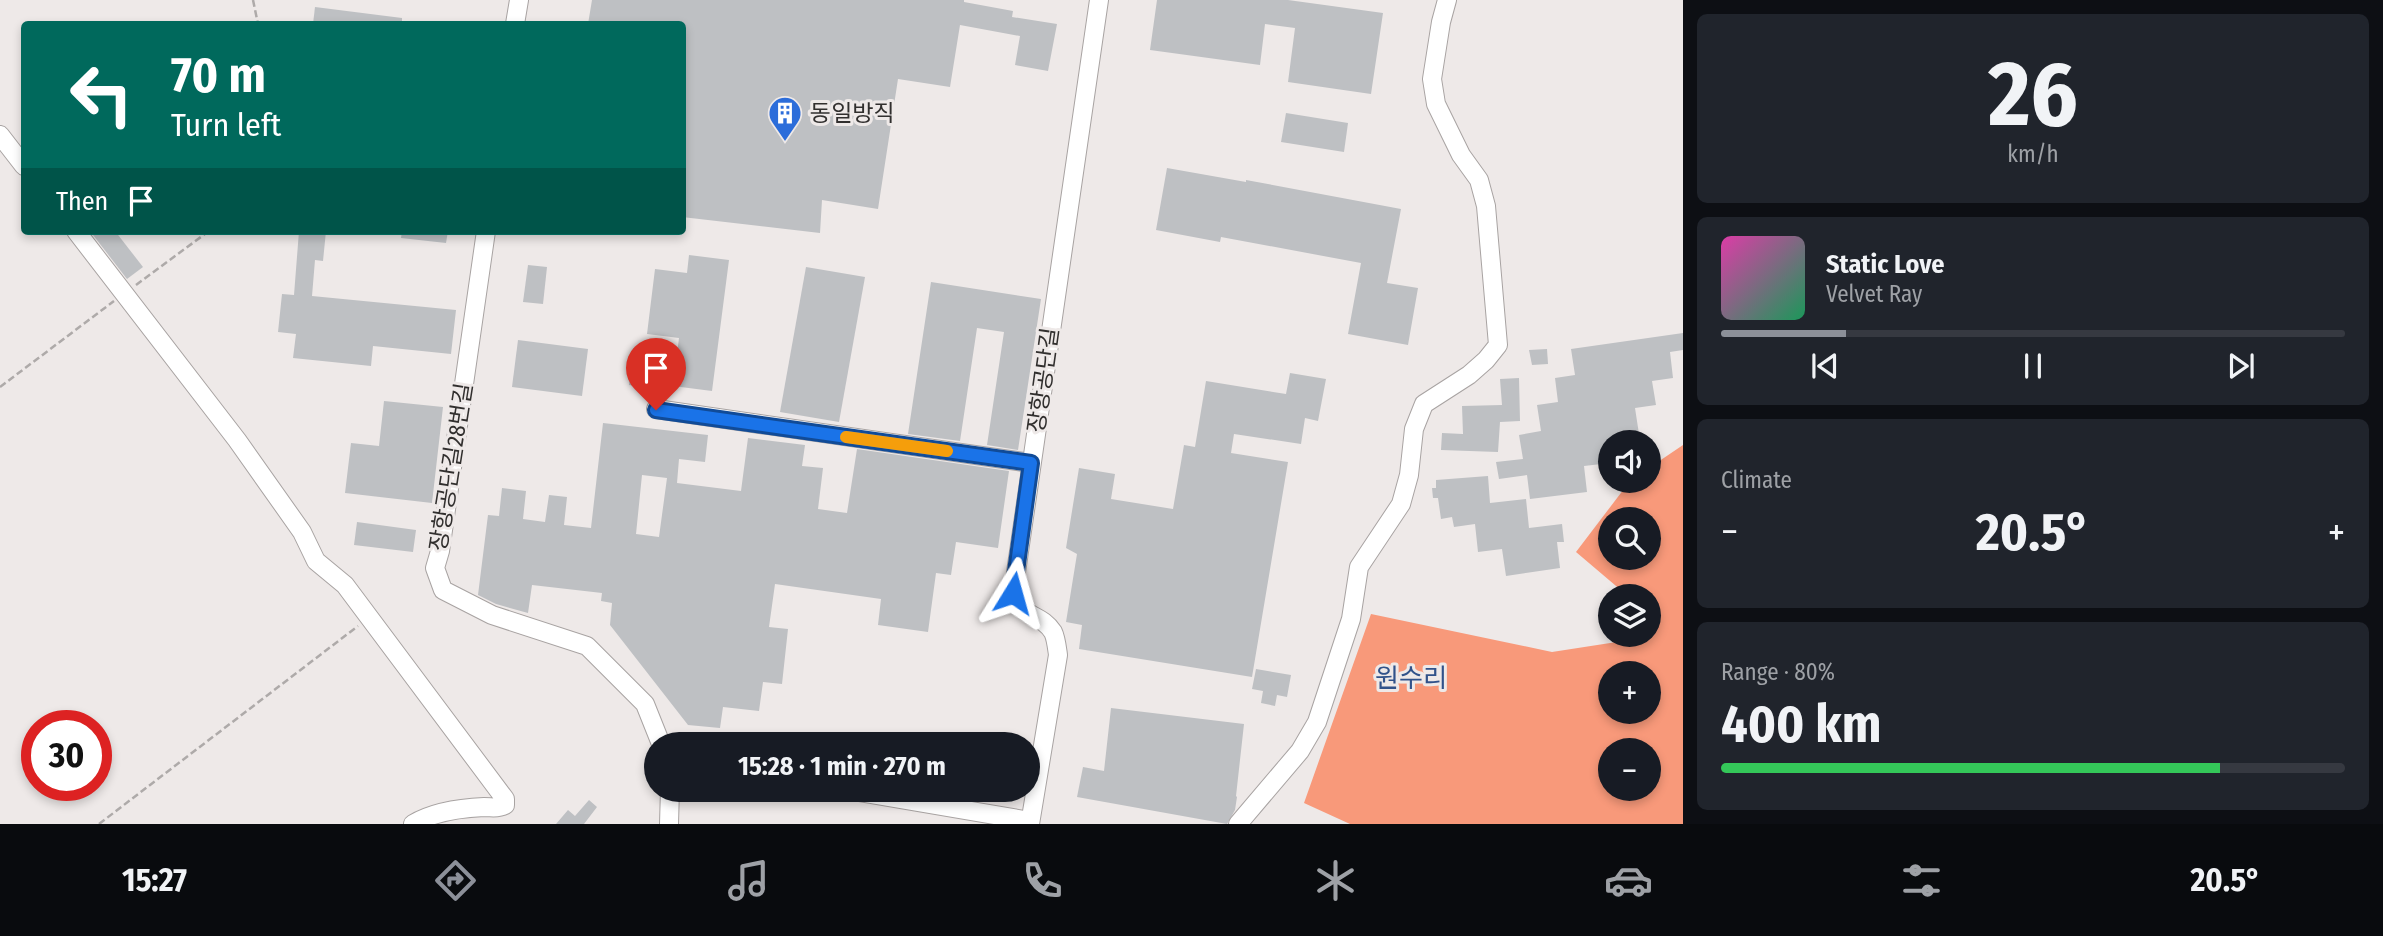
<!DOCTYPE html>
<html lang="en">
<head>
<meta charset="utf-8">
<style>
  body { margin:0; font-family:"Fira Sans Condensed","Noto Sans KR",sans-serif; background:#20242c; color:#f1f3f6; height:100vh; display:flex; flex-direction:column; font-size:26px; white-space:nowrap }
  * { box-sizing:border-box; margin:0 }
  p { font-size:23px; color:#9ea1a6 }
  .icon { flex:none; width:38px; height:38px; fill:none; stroke:currentColor; stroke-width:2; stroke-linecap:round; stroke-linejoin:round }
  .map { position:relative; flex:1; overflow:hidden }
  .panel { display:flex; flex-direction:column; gap:14px; padding:14px; background:#0d0f14; width:700px }
  .panel>* { flex:none }
  .hud { position:absolute; left:21px; top:21px; width:665px; height:214px; border-radius:7px; box-shadow:0 4px 10px #0003; background:#00695c; color:#fff; overflow:hidden }
  .tools { position:absolute; left:1598px; top:430px; display:grid; gap:14px }
  .tools a { display:grid; place-items:center; width:63px; height:63px; border-radius:50%; background:#171b24; box-shadow:0 4px 10px #0003; font-size:35px }
  .speed { position:absolute; left:21px; top:710px; display:flex; gap:14px; font-size:35px; font-weight:700; text-align:center }
  .speed>* { display:grid; place-content:center; width:91px; height:91px; border-radius:50%; background:#171b24; box-shadow:0 4px 10px #0003; line-height:1 }
  .speed .limit { border:10px solid #d22; background:#fff; color:#111 }
  .pin { position:absolute; display:grid; place-items:center; width:60px; height:60px; color:#fff; margin:-72px -30px; border-radius:50% 50% 50% 0; rotate:-45deg; box-shadow:0 0 7px #0007 }
  .pin .icon { rotate:45deg }
  .me { position:absolute; width:77px; margin:-38px; rotate:8deg; stroke-linejoin:round; filter:drop-shadow(0 0 5px #0008) }
  .turn { display:flex; align-items:center; gap:24px; height:147px; padding:0 35px; font-size:32px }
  .turn .icon { width:91px; height:91px; stroke-width:2.5 }
  .turn b { display:block; font-size:49px; line-height:60px }
  .then { display:flex; align-items:center; height:66px; padding:0 35px; background:#0003; gap:14px; font-size:26px }
  .big { font-size:52px; font-weight:700; line-height:1.1 }
  .panel .widget { flex:1; display:flex; flex-direction:column; justify-content:center; gap:10px; min-width:0; padding:0 24px; border-radius:10px; background:#20242c }
  .panel .dial { align-items:center; gap:0 }
  .dial b { font-size:91px; line-height:1 }
  .song { display:flex; align-items:center; gap:21px }
  .cover { width:84px; height:84px; border-radius:10px; background:linear-gradient(135deg,hsl(320 70% 55%),hsl(150 70% 35%)) }
  .played { height:7px; border-radius:4px; background:linear-gradient(90deg,#8c9099 20%,#363941 20%) }
  .keys { display:flex; justify-content:space-around; direction:ltr }
  .heat { display:flex; justify-content:space-between; align-items:center; font-size:38px; direction:ltr }
  .charge { height:10px; border-radius:5px; background:linear-gradient(90deg,#34c759 80%,#363941 0) }
  .trip { position:absolute; left:644px; top:732px; width:396px; height:70px; border-radius:35px; background:#171b24; box-shadow:0 4px 10px #0003; font-weight:700; line-height:70px; text-align:center }
  .tabs { display:flex; height:112px; justify-content:space-around; align-items:center; background:#090b0e; color:#9ea1a6 }
  .tabs .icon { width:49px; height:49px }
  .tabs .active { color:#8c9099 }
  .tabs b { font-size:32px; color:#f1f3f6 }
  main { display:flex; flex:1; min-height:0 }
  .map>svg:first-child { display:block }
</style>
</head>
<body>
<main>
<div class="map">
<svg width="1683" height="824" viewBox="0 0 1683 824">
  <rect width="100%" height="100%" fill="#eee9e8"/>
  <!-- forest -->
  <path fill="#f8997a" fill-rule="evenodd" d="M1683,445V824H1350L1304,803L1371,614L1552,652L1636,639L1637,635H1648V597H1629L1576,552L1630,481H1648L1649,468ZM1610,520H1648V558H1610ZM1610,674H1648V712H1610ZM1610,751H1648V789H1610Z"/>
  <!-- building -->
  <g fill="#bec0c3" fill-rule="evenodd">
    <polygon points="592,0 964,0 964,2 1013,11 1012,17 1057,24 1048,71 1015,65 1020,36 960,25 950,87 898,79 878,209 822,200 820,233 682,217 682,24 588,24"/>
    <polygon points="1157,0 1288,0 1383,13 1371,94 1288,82 1295,28 1265,24 1260,65 1150,50"/>
    <polygon points="315,7 402,18 402,24 313,24"/>
    <polygon points="1286,113 1348,123 1344,152 1281,142"/>
    <polygon points="1167,168 1246,182 1246,180 1401,209 1387,283 1418,288 1408,345 1348,334 1361,263 1221,237 1220,242 1156,230"/>
    <polygon points="90,231 115,231 143,267 127,279"/>
    <polygon points="299,231 326,231 323,261 315,260 312,296 456,310 451,354 373,346 371,366 293,358 296,334 278,332 282,294 294,295"/>
    <polygon points="402,231 448,231 446,243 401,238"/>
    <polygon points="689,255 729,260 712,391 673,386 679,338 647,334 655,269 687,273"/>
    <polygon points="528,265 547,267 543,304 523,302"/>
    <polygon points="806,267 865,277 839,422 780,412"/>
    <polygon points="931,282 1041,299 1018,450 987,445 1004,332 977,328 960,441 908,434"/>
    <polygon points="1683,333 1683,350 1670,352 1673,378 1652,381 1656,405 1635,408 1639,434 1610,437 1610,463 1584,466 1587,492 1530,499 1527,475 1499,479 1496,462 1523,459 1519,435 1541,431 1537,405 1558,402 1555,378 1575,375 1571,349"/>
    <polygon points="518,340 588,349 582,396 512,387"/>
    <polygon points="633,348 649,349 645,387 629,385"/>
    <polygon points="1547,349 1548,364 1532,365 1529,350"/>
    <polygon points="1290,373 1326,379 1318,421 1305,418 1301,444 1234,434 1231,453 1288,462 1252,677 1079,649 1082,625 1066,622 1077,554 1066,548 1079,468 1115,474 1111,499 1173,509 1184,445 1195,447 1206,381 1286,394"/>
    <polygon points="1519,378 1520,421 1500,422 1498,452 1441,450 1442,433 1463,434 1462,406 1502,405 1500,379"/>
    <polygon points="384,401 443,407 432,503 345,493 351,443 379,446"/>
    <path d="M603,423L708,435L705,462L679,459L677,483L741,491L748,438L805,445L802,466L823,468L818,509L847,513L857,449L1009,471L998,548L956,542L951,575L936,573L928,632L878,625L881,599L775,584L769,627L788,629L782,684L763,682L759,711L723,707L720,728L688,725L610,625L612,603L601,601L602,593L532,585L528,613L496,604L478,595L488,515L499,516L502,488L526,491L523,519L545,522L549,495L567,497L564,525L591,528ZM642,475L667,478L659,537L636,534Z"/>
    <polygon points="1488,476 1490,503 1526,499 1529,528 1562,524 1564,542 1557,542 1560,568 1506,576 1502,549 1478,552 1475,524 1454,527 1452,517 1441,519 1438,498 1433,498 1432,488 1436,488 1436,480"/>
    <polygon points="357,522 416,530 413,552 354,545"/>
    <polygon points="1256,669 1291,675 1287,697 1277,695 1275,706 1261,703 1263,691 1252,689"/>
    <polygon points="1111,708 1244,724 1236,796 1237,797 1235,810 1227,824 1077,797 1083,767 1104,771"/>
    <polygon points="589,800 597,807 584,824 556,824 568,810 575,816"/>
  </g>
  <g fill="none" stroke-linecap="round" stroke-linejoin="round">
    <defs>
      <g id="minor">
        <polyline points="515,24 519,0"/>
        <polyline points="0,135 24,166"/>
        <path d="M76,231L237,440L302,532L316,561L345,585L505,799V805C497,809 493,807 484,807C461,808 433,812 413,824"/>
        <polyline points="486,231 440,551 435,568 443,590 492,615 587,646 645,704 661,744"/>
        <polyline points="656,409 1031,463"/>
        <polyline points="841,789 1030,821"/>
        <polyline points="669,824 670,789"/>
        <path d="M1030,824L1058,655C1057,648 1056,638 1053,632C1040,612 1023,620 1013,593L1099,0"/>
        <polyline points="1238,824 1300,751 1317,722 1351,619 1359,567 1401,504 1409,475 1414,429 1424,404 1469,375 1486,360 1498,345 1486,206 1479,180 1461,155 1436,104 1432,79 1441,22 1447,0"/>
      </g>
    </defs>
    <!-- minor casing -->
    <use href="#minor" stroke="#a8a3a2" stroke-width="20"/>
    <!-- path -->
    <g stroke="#aeaaa9" stroke-width="2.5" stroke-dasharray="7 3.5" stroke-linecap="butt">
      <polyline points="253,0 258,24"/>
      <polyline points="136,285 209,231"/>
      <polyline points="0,387 114,301"/>
      <polyline points="99,824 358,626"/>
    </g>
    <!-- minor -->
    <use href="#minor" stroke="#fff" stroke-width="18"/>
  </g>
  <g fill="none" stroke-linecap="round" stroke-linejoin="round">
    <defs>
      <polyline id="route" points="656,410 1031,463 1013,593"/>
    </defs>
    <!-- route casing -->
    <use href="#route" stroke="#114b97" stroke-width="18"/>
    <!-- route -->
    <use href="#route" stroke="#1a73e8" stroke-width="12"/>
    <!-- slow -->
    <polyline stroke="#f59e0b" stroke-width="12" points="846,437 947,451"/>
  </g>
  <!-- icons -->
  <defs>
    <symbol id="building-pin" viewBox="-11 -11 22 30"><path d="M0 17L-7.5 6A9.5 9.5 0 1 1 7.5 6Z" fill="#2c6dda" stroke="#eee9e8"/><path d="M-4-6H4V6H1V3H-1V6H-4ZM-2.5-4.3h1.7v1.8h-1.7ZM.8-4.3h1.7v1.8H.8ZM-2.5-1h1.7V.8h-1.7ZM.8-1h1.7V.8H.8Z" fill="#fff"/></symbol>
  </defs>
  <g fill-rule="evenodd">
    <use href="#building-pin" x="766" y="94" width="38" height="52"/>
  </g>
  <g text-anchor="middle" dominant-baseline="central" stroke-width="6" stroke-linejoin="round" paint-order="stroke">
    <!-- poi labels -->
    <g font-size="23" fill="#312f2e" stroke="#eee9e8" text-anchor="start">
      <text x="810" y="113">동일방직</text>
    </g>
    <!-- street labels -->
    <g font-size="23" fill="#312f2e" stroke="#eee9e8">
      <text transform="translate(1043 380) rotate(-82)">장항공단길</text>
      <text transform="translate(451 467) rotate(-81)">장항공단길28번길</text>
    </g>
    <!-- quarter labels -->
    <g font-size="26" fill="#31528a" stroke="#eee9e8">
      <text x="1411" y="678">원수리</text>
    </g>
  </g>
</svg>
<div class="tools">
<a><svg class="icon" aria-label="sound" viewBox="0 0 24 24"><path d="M4 9h4l5-4v14l-5-4H4zM17 9q2 3 0 6"/></svg></a>
<a><svg class="icon" aria-label="search" viewBox="0 0 24 24"><circle cx="10" cy="10" r="6"/><path d="M15 15l6 6"/></svg></a>
<a><svg class="icon" aria-label="layers" viewBox="0 0 24 24"><path d="M12 4l9 5-9 5-9-5zM3 14l9 5 9-5"/></svg></a>
<a>+</a>
<a>−</a>
</div>
<div class="speed"><div class="limit">30</div></div>
<div class="pin" style="left:656px;top:410px;background:#d93025"><svg class="icon" aria-label="arrive" viewBox="0 0 24 24"><path d="M6 21V4h12l-3 4 3 4H6"/></svg></div>
<svg class="me" style="left:1013px;top:593px" viewBox="-20 -20 40 40"><path d="M0-17L14 15 0 8-14 15z" fill="#1a73e8" stroke="#fff" stroke-width="4"/></svg>
<div class="trip">15:28 · 1 min · 270 m</div>
<div class="hud">
<div class="turn"><svg class="icon" aria-label="left" viewBox="0 0 24 24"><path d="M17 20v-9H6M10 6l-5 5 5 5"/></svg><div><b>70 m</b>Turn left</div></div>
<div class="then">Then<svg class="icon" aria-label="arrive" viewBox="0 0 24 24"><path d="M6 21V4h12l-3 4 3 4H6"/></svg></div>
</div>
</div>
<section class="panel">
<div class="widget dial"><b>26</b><p>km/h</p></div>
<div class="widget">
<div class="song"><i class="cover"></i><div><b>Static Love</b><p>Velvet Ray</p></div></div>
<div class="played"></div>
<div class="keys"><svg class="icon" aria-label="previous" viewBox="0 0 24 24"><path d="M18 5L8 12l10 7zM5 5v14"/></svg><svg class="icon" aria-label="pause" viewBox="0 0 24 24"><path d="M8 5v14M16 5v14"/></svg><svg class="icon" aria-label="next" viewBox="0 0 24 24"><path d="M6 5l10 7-10 7zM19 5v14"/></svg></div>
</div>
<div class="widget"><p>Climate</p>
<div class="heat"><a>−</a><b class="big">20.5°</b><a>+</a></div>
</div>
<div class="widget"><p>Range · 80%</p><b class="big">400 km</b><div class="charge"></div></div>
</section>
</main>
<nav class="tabs">
<b>15:27</b>
<svg class="icon active" aria-label="directions" viewBox="0 0 24 24"><path d="M12 3l9 9-9 9-9-9zM9 14v-3h6M13 9l2 2-2 2"/></svg>
<svg class="icon" aria-label="music" viewBox="0 0 24 24"><path d="M9 18V5l10-2v13"/><circle cx="6" cy="18" r="3"/><circle cx="16" cy="16" r="3"/></svg>
<svg class="icon" aria-label="phone" viewBox="0 0 24 24"><path d="M5 4h4l2 5-3 2q2 4 5 5l2-3 5 2v4C11 20 4 13 5 4z"/></svg>
<svg class="icon" aria-label="climate" viewBox="0 0 24 24"><path d="M12 3v18M4 7l16 10M4 17L20 7"/></svg>
<svg class="icon" aria-label="car" viewBox="0 0 24 24"><path d="M5 17H2v-5l4-1 3-4h7l3 4 3 1v5h-3M9 17h6M6 11h13"/><circle cx="7" cy="17" r="2"/><circle cx="17" cy="17" r="2"/></svg>
<svg class="icon" aria-label="filters" viewBox="0 0 24 24"><path d="M4 7h16M4 17h16"/><circle cx="9" cy="7" r="2"/><circle cx="15" cy="17" r="2"/></svg>
<b>20.5°</b>
</nav>
</body>
</html>
